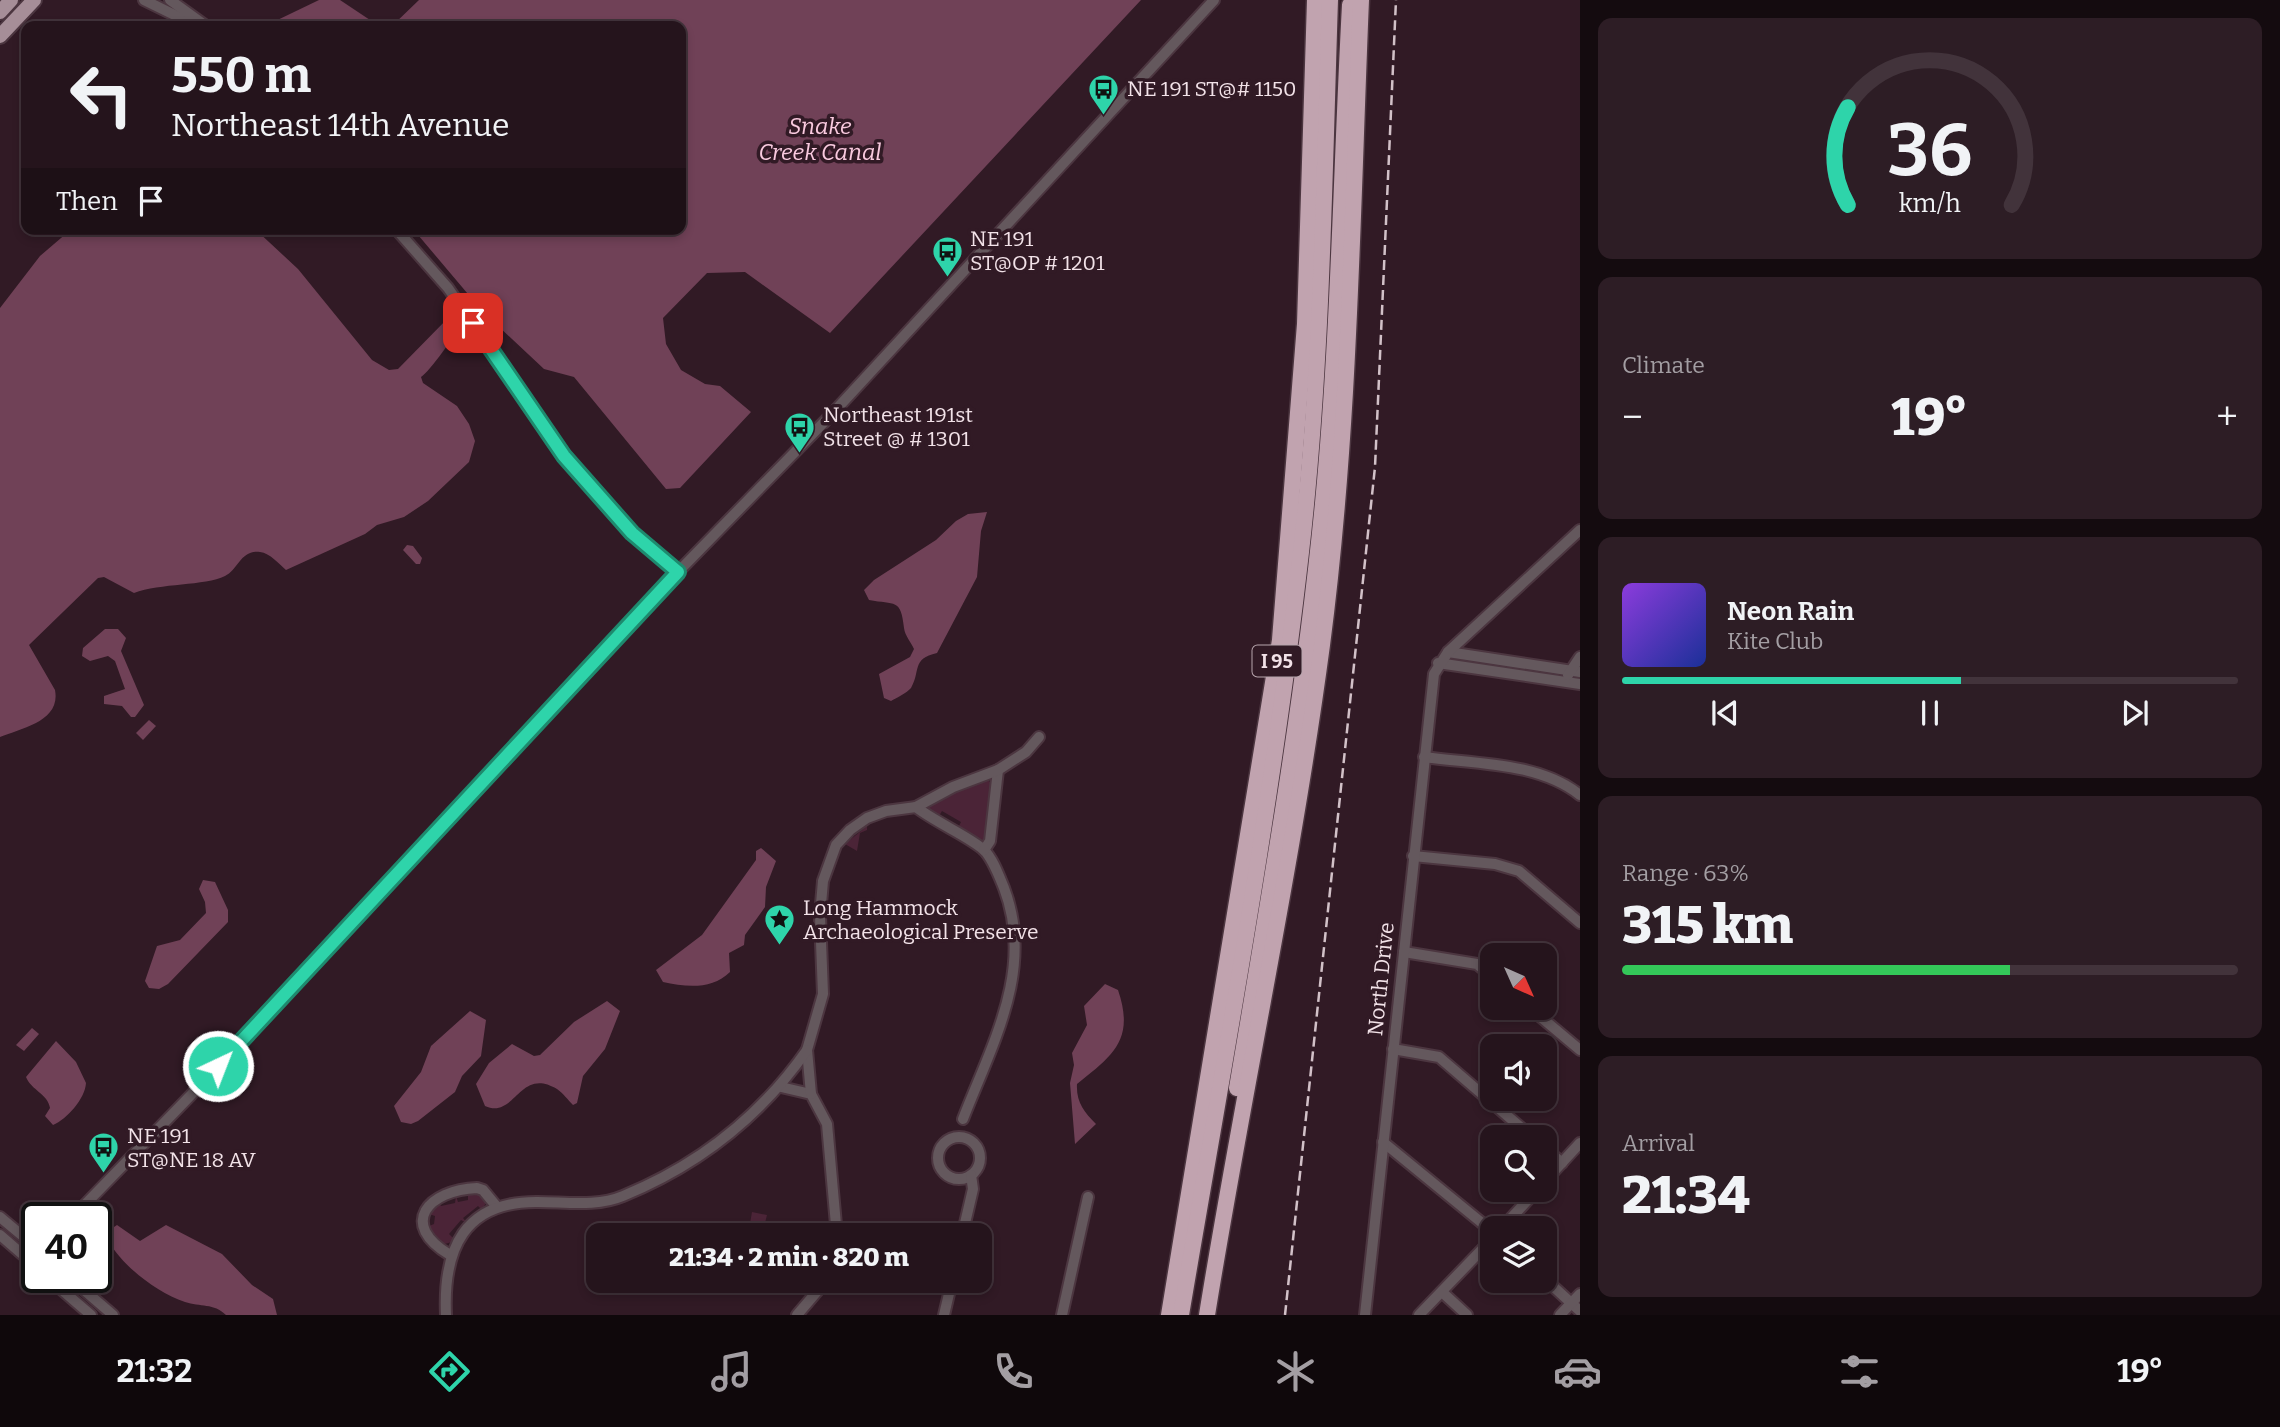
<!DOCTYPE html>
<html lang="en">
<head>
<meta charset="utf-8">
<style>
  body { margin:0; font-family:Bitter,serif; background:#2d1d25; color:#f1f3f6; height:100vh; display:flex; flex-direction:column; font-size:26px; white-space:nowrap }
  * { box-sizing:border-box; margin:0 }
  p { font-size:23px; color:#a39ea3 }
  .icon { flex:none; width:38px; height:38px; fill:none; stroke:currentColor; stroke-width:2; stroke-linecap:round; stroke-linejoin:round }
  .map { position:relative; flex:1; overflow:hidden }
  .sheet { display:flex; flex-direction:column; gap:18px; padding:18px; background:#140b0f; width:700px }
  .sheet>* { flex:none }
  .top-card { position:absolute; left:21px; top:21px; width:665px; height:214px; border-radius:14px; box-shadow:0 4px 10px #0003,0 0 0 2px #42333b; background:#25141c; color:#f1f3f6; overflow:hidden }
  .needle { width:46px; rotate:135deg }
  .buttons { position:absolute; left:1480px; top:943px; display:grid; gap:14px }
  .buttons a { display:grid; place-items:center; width:77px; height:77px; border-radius:14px; background:#25141c; box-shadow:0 4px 10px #0003,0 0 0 2px #42333b; font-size:35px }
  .speed { position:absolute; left:21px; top:1202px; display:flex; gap:14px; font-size:35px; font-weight:700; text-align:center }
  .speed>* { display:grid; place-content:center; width:91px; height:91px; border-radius:50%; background:#25141c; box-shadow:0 4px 10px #0003,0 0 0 2px #42333b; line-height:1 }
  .speed .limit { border:4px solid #111; border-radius:10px; background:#fff; color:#111 }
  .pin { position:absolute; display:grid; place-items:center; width:60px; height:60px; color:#fff; margin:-30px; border-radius:14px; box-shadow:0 4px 10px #0006 }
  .me { position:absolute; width:77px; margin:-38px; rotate:43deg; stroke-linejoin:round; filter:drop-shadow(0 0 5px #0008) }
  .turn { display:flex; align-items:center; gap:24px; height:147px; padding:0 35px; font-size:32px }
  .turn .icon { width:91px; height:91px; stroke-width:2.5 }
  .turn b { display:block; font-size:49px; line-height:60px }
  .then { display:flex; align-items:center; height:66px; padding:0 35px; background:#0003; gap:14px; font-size:26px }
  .big { font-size:52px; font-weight:800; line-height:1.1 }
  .sheet .card { flex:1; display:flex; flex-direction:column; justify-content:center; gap:10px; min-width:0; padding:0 24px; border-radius:14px; background:#2d1d25 }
  .sheet .dial { align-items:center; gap:0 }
  .dial svg { height:182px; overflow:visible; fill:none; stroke:#42333b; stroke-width:7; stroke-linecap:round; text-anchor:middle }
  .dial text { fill:#f1f3f6; stroke:none }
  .song { display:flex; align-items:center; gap:21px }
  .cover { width:84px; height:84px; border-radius:10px; background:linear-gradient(135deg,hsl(270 70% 55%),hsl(230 70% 35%)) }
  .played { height:7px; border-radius:4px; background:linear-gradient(90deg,#2ed4aa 55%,#42333b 55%) }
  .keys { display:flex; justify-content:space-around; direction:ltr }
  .heat { display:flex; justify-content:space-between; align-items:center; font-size:38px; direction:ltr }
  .charge { height:10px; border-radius:5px; background:linear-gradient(90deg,#34c759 63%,#42333b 0) }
  .trip { position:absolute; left:586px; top:1223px; width:406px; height:70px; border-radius:14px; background:#25141c; box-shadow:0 4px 10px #0003,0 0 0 2px #42333b; font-weight:800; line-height:70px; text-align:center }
  .menu { display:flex; height:112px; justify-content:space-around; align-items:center; background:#0f080b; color:#a39ea3 }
  .menu .icon { width:49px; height:49px }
  .menu .on { color:#2ed4aa }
  .menu b { font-size:32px; color:#f1f3f6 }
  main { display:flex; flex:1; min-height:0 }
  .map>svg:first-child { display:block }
</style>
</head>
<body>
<main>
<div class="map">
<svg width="1580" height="1315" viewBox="0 0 1580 1315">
  <rect width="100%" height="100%" fill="#311a25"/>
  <!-- green -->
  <g fill="#4b2437">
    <polygon points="987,779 992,784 985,839 982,843 958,828 961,822 942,811 939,816 926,808 963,786"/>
    <polygon points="867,826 867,830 860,833 857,851 845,844"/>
    <polygon points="477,1192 487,1201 482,1210 478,1206 463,1218 467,1223 461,1220 449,1234 453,1238 452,1242 441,1245 429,1226 434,1224 435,1216 429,1214 439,1202 441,1206 455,1203 456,1196 458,1202 468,1200 468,1194"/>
    <polygon points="752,1212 767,1215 762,1235 748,1235"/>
  </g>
  <!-- water -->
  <g fill="#704157">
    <polygon points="319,0 340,0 379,26 265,26"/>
    <path d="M419,0H1141L830,333L745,272L707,273L663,318L666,344L681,370L705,384L720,386L751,412L680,488L666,489L574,377L544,369L483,312L476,311L458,324C459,332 429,372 421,377L423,383L457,406L469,424L475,441L469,462L428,501L404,517L377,525L365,534L286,570C279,564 270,553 260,552C241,549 238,570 225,576C205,586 160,583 134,593L104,577L98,578L29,645L55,690C61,721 22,728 0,737V308L40,256L68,232L72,235L80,229H255L298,269L372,360L389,370L398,369L449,317L454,319L472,306L473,300L413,229H681V26H392Z"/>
    <path d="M987,512L981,531L977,577L937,653C911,659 921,671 911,688C907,693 896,698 891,701L884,698L879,674L910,657L914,649C911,642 905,636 904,628C901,598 895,605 869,600L864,590L874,580L936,540L956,521L968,514Z"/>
    <polygon points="407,545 413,546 422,558 420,564 416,564 403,550"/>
    <polygon points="105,629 118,629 126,638 121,651 144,705 135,717 131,717 122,706 104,704 104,696 125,689 115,661 108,656 90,661 82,656 83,648"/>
    <polygon points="149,720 156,726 143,740 136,733"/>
    <path d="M761,848L776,861L766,887L765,907L745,935L744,945L729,953L730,972C712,990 686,987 663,982L656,970L702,935L756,860V851Z"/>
    <polygon points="203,880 215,882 228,910 228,922 168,984 159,989 149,988 145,981 157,946 180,940 206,913 205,902 199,889"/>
    <path d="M1105,984L1118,990C1135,1040 1113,1055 1077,1084C1076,1102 1084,1112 1096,1124L1075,1144L1070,1083L1074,1065L1072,1053L1087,1025L1084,1006Z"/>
    <path d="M607,1001L620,1011L605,1049L583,1076L577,1103L573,1105C568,1100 563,1093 557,1089C519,1066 515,1120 485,1106L476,1084L489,1063L512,1044L534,1056L540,1055L574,1022Z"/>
    <polygon points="470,1011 486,1020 481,1056 462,1076 455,1092 418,1121 411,1124 401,1122 394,1106 421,1072 431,1046"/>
    <polygon points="32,1028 39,1034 24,1051 16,1045"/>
    <path d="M56,1041L76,1062L86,1083C85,1099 67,1119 53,1125L45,1116L50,1108C48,1094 31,1090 26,1077Z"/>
    <path d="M117,1225L140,1241L166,1225L222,1254L252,1285L273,1299L277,1315H226C214,1303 200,1307 185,1302C156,1292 124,1267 108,1241V1231Z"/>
  </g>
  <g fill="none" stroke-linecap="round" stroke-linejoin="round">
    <defs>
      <g id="minor">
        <polyline points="144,0 197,26"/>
        <polyline points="170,0 206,26"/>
        <polyline points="396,229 448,288 564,456 632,533 678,572"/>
        <polyline points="1448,652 1580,672"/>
        <polyline points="1438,663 1580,684"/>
        <polyline points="1568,675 1580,657"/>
        <path d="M1424,757C1475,764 1539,762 1580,795"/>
        <path d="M916,807C935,822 970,837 984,850C993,859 999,876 1004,888C1035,969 992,1044 963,1119"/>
        <polyline points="984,850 990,841 998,770"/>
        <polyline points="1413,856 1495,864 1519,871 1580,923"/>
        <polyline points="1404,952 1477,964 1493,977"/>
        <polyline points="1530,1008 1580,1050"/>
        <polyline points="1393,1049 1439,1057 1533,1138"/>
        <polyline points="781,1087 811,1094 827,1124 837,1236"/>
        <polyline points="811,1094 807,1050 823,994 820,916 823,881 836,845 850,830 867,818 886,811 916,807 953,787 998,770 1026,752 1039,737"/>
        <circle cx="959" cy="1158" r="21"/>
        <polyline points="1383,1142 1493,1232"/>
        <polyline points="1545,1148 1562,1163"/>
        <polyline points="1545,1181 1580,1143"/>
        <polyline points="0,1217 37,1248"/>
        <polyline points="72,1218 191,1095 678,572 831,415 1214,0"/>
        <polyline points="1502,1228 1537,1190"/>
        <polyline points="0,1235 37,1267"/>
        <polyline points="962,1236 973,1189 971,1175"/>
        <path d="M450,1255C398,1224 428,1190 477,1188L483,1190L497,1207"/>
        <polyline points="48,1278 91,1315"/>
        <polyline points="70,1278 113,1315"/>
        <polyline points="1545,1279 1580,1311"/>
        <polyline points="1442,1292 1467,1315"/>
        <path d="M446,1315C443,1249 464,1201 538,1202C566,1202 597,1207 623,1196C699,1165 760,1117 807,1050"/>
        <polyline points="797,1315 826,1281"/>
        <polyline points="944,1315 952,1281"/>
        <polyline points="1062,1315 1088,1197"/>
        <polyline points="1365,1315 1434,674 1448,652 1580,530"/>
        <polyline points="1419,1315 1493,1238"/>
        <polyline points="1560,1315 1580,1294"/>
      </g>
      <g id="major">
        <polyline points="0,12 11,0"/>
        <polyline points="0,36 34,0"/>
      </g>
      <g id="highway">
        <path d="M1237,1088C1270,893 1304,699 1323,503C1339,337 1341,171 1350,5"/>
        <polyline points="1169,1315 1280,640 1305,324 1315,0"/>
        <path d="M1181,1315C1224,1061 1272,808 1301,552C1322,369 1324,184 1330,0"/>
        <path d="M1207,1315C1243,1091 1292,870 1322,645C1350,432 1352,214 1361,0"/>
      </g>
    </defs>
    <!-- minor casing -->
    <use href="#minor" stroke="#4c3640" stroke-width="14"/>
    <!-- major casing -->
    <use href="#major" stroke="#4c3640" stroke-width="18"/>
    <!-- highway casing -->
    <use href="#highway" stroke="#4c3640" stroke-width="19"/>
    <!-- minor -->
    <use href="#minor" stroke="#64585d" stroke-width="10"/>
    <!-- major -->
    <use href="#major" stroke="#a68e98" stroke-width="14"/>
    <!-- highway -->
    <use href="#highway" stroke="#c1a3af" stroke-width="16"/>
    <!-- rail -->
    <polyline stroke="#d2c1c8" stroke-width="2.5" stroke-dasharray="10 5" stroke-linecap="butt" points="1285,1315 1375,467 1396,0"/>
  </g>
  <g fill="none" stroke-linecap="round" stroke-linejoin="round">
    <defs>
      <polyline id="route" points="218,1066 678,572 632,533 564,456 473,323"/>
    </defs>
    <!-- route casing -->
    <use href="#route" stroke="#1e8a6e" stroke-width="18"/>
    <!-- route -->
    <use href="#route" stroke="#2ed4aa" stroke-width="12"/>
  </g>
  <!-- icons -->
  <defs>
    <symbol id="bus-pin" viewBox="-11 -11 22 30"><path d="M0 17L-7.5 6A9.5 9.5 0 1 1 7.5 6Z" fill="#2ed4aa" stroke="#311a25"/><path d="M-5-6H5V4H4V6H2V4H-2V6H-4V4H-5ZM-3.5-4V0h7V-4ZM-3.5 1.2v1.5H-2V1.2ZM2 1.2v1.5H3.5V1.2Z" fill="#111"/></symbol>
    <symbol id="sight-pin" viewBox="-11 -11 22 30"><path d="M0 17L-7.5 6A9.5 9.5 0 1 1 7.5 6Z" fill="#2ed4aa" stroke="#311a25"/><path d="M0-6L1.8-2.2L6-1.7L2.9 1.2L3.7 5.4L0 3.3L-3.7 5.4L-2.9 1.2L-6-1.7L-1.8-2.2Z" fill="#111"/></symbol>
  </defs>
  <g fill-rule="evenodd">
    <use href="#bus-pin" x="1086" y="72" width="35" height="47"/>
    <use href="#bus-pin" x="930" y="234" width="35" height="47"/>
    <use href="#bus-pin" x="782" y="410" width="35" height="47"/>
    <use href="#sight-pin" x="762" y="902" width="35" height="47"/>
    <use href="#bus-pin" x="86" y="1130" width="35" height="47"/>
  </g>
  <g text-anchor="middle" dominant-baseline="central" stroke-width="7" stroke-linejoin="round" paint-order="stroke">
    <!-- shield labels -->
    <rect fill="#311a25" stroke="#b8a6ae" stroke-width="2" x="1252.5" y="645.5" width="49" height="31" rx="5"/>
    <g font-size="19" font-weight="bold" fill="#f2e2e8">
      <text x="1277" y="661">I 95</text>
    </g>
    <!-- poi labels -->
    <g font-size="21" fill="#f2e2e8" stroke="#311a25" text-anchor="start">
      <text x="1127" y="89">NE 191 ST@# 1150</text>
      <text x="970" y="239">NE 191<tspan x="970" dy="24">ST@OP # 1201</tspan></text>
      <text x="823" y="415">Northeast 191st<tspan x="823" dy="24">Street @ # 1301</tspan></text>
      <text x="803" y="908">Long Hammock<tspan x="803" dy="24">Archaeological Preserve</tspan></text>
      <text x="127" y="1136">NE 191<tspan x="127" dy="24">ST@NE 18 AV</tspan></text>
    </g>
    <!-- street labels -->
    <g font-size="21" fill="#f2e2e8" stroke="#311a25">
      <text transform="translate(1381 979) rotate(-84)">North Drive</text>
    </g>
    <!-- water labels -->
    <g font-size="23" font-style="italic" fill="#facadf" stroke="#311a25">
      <text x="820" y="126">Snake<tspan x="820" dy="26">Creek Canal</tspan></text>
    </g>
  </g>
</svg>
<div class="buttons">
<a><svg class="needle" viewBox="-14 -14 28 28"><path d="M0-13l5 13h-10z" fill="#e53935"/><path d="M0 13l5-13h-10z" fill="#a39ea3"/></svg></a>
<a><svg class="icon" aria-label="sound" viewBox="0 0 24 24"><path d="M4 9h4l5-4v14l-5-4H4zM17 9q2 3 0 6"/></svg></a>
<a><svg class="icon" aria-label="search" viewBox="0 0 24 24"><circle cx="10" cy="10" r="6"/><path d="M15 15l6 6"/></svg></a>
<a><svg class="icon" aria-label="layers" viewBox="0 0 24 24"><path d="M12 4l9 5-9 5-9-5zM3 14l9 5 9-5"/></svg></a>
</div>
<div class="speed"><div class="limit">40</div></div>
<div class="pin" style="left:473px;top:323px;background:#d93025"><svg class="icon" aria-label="arrive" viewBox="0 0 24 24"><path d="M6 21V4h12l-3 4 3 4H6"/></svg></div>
<svg class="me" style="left:218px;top:1066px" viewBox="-20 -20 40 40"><circle r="17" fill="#2ed4aa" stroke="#fff" stroke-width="3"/><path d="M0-11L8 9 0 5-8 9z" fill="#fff"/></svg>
<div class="trip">21:34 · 2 min · 820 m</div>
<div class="top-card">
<div class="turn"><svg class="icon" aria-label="left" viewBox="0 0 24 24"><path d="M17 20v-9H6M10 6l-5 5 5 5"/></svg><div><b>550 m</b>Northeast 14th Avenue</div></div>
<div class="then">Then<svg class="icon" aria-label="arrive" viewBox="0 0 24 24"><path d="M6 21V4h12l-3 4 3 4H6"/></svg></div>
</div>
</div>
<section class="sheet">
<div class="card dial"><svg viewBox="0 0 100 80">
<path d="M14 69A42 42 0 1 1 86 69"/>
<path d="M14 69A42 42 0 0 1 14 26" stroke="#2ed4aa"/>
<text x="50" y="56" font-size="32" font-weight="700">36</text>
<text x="50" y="72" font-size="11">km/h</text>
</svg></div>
<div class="card"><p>Climate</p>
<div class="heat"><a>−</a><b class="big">19°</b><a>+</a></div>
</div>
<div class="card">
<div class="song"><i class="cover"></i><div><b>Neon Rain</b><p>Kite Club</p></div></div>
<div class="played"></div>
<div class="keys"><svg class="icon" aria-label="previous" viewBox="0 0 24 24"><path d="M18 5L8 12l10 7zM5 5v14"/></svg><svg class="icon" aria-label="pause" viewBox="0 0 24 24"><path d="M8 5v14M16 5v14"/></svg><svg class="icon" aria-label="next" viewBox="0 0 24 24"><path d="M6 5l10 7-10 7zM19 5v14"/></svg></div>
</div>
<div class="card"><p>Range · 63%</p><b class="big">315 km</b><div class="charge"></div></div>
<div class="card"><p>Arrival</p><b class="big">21:34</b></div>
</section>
</main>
<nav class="menu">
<b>21:32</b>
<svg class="icon on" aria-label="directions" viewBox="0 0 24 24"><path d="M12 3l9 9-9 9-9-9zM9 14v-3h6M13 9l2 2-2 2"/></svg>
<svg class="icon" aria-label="music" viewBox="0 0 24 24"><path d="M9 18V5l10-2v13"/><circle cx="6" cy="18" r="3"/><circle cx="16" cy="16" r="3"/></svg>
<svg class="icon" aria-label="phone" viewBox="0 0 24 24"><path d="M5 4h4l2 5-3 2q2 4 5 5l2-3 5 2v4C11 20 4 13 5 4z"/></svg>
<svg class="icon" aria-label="climate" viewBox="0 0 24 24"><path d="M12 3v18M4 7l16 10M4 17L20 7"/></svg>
<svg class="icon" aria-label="car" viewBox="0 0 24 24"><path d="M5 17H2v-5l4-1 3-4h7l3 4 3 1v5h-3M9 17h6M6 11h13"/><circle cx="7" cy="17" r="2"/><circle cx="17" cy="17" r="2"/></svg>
<svg class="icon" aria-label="filters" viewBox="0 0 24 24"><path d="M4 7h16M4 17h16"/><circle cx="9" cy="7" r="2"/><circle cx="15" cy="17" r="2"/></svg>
<b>19°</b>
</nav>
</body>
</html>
